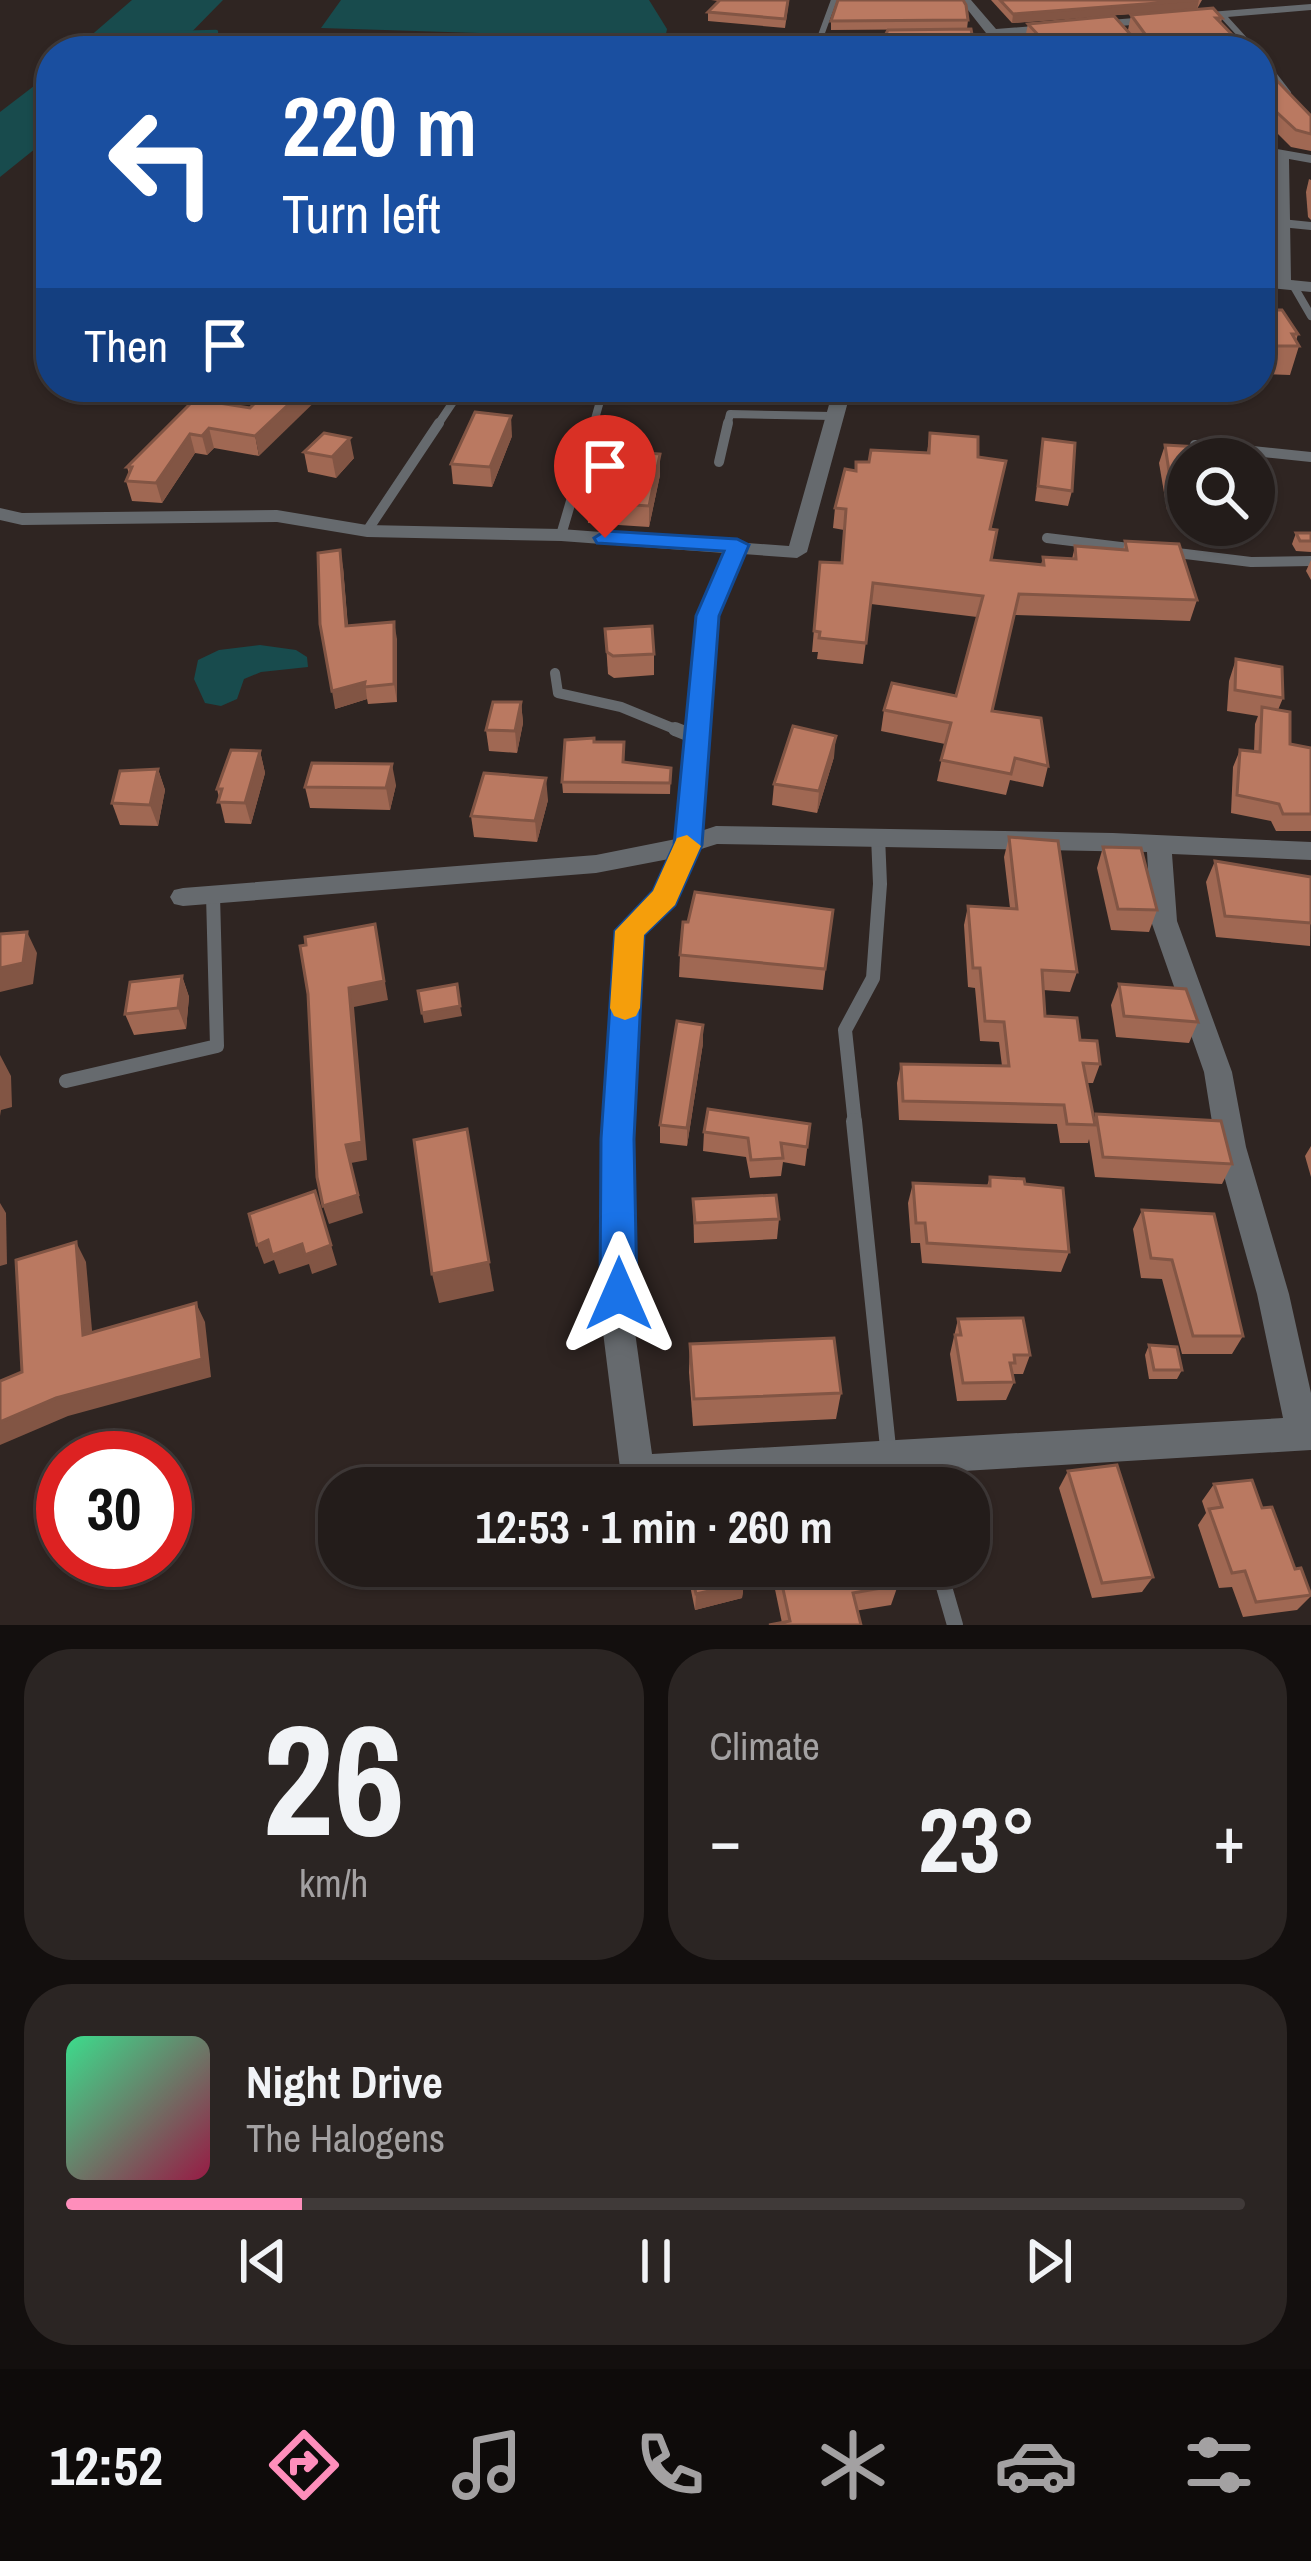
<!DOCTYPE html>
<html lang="en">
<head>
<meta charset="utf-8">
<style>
  body { margin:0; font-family:"Archivo Narrow",sans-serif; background:#2b2523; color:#f1f3f6; height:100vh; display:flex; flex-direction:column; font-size:45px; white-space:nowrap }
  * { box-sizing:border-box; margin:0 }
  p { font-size:39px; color:#a3a1a2 }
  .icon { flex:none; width:66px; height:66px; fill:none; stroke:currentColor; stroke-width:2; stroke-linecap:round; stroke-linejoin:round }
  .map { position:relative; height:1625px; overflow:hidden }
  .details { display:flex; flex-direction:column; gap:24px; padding:24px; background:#130f0e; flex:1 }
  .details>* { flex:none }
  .banner { position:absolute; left:36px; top:36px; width:1239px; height:366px; border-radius:48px; box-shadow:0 3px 9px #0004,0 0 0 3px #403a39; background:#1a4fa0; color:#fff; overflow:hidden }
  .tools { position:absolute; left:1167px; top:438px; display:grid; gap:24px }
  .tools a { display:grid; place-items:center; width:108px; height:108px; border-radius:50%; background:#231c1a; box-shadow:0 3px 9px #0004,0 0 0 3px #403a39; font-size:60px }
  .speed { position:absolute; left:36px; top:1431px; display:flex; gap:24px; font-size:60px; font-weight:700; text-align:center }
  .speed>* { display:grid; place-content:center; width:156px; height:156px; border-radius:50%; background:#231c1a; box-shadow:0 3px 9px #0004,0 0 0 3px #403a39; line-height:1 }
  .speed .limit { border:18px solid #d22; background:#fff; color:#111 }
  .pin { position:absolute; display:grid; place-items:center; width:102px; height:102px; color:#fff; margin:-123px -51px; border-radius:50% 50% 50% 0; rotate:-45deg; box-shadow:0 0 12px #0007 }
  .pin .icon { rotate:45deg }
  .me { position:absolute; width:132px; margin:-66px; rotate:0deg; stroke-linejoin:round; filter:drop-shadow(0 0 9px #0008) }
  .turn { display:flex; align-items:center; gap:42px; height:252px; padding:0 48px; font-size:54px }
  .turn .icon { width:156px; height:156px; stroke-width:2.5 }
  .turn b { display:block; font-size:84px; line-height:102px }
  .then { display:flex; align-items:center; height:114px; padding:0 48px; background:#0003; gap:24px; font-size:45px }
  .big { font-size:90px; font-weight:700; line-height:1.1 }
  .details .card { flex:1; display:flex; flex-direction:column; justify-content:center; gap:18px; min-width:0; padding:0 42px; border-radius:48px; background:#2b2523 }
  .details .dial { align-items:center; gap:0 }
  .dial b { font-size:156px; line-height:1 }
  .song { display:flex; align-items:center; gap:36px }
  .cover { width:144px; height:144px; border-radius:18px; background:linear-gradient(135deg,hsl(150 70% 55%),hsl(340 70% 35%)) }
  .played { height:12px; border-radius:6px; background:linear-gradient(90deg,#fe8ebb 20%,#403a39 20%) }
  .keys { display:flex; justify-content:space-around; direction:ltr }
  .heat { display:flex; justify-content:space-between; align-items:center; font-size:66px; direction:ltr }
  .details .tiles { flex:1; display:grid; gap:24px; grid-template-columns:1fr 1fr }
  .card:last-child { grid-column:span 2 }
  .trip { position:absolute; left:318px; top:1467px; width:672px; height:120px; border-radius:48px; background:#231c1a; box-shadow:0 3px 9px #0004,0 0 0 3px #403a39; font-weight:700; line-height:120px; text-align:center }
  .tabs { display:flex; height:192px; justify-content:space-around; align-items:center; background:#0e0b0a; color:#a3a1a2 }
  .tabs .icon { width:84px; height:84px }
  .tabs .on { color:#fe8ebb }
  .tabs b { font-size:54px; color:#f1f3f6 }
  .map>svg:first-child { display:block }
</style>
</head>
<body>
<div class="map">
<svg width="1311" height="1625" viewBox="0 0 1311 1625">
  <rect width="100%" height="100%" fill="#2f2522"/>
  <!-- water -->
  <g fill="#184b4d">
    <polygon points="132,0 223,0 173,51 73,51"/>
    <polygon points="341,0 649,0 667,29 666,34 635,38 321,28"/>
    <polygon points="51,73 51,136 0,177 0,112"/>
    <polygon points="260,645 296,650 307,657 308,667 261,672 244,679 237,699 221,706 205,703 194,679 198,660 219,650"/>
  </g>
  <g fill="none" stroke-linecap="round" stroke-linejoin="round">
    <!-- stream -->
    <polyline stroke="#184b4d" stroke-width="4.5" points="179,33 216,32"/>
    <!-- lane-far4 -->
    <g stroke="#666a6e" stroke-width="6">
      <polyline points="1224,17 1255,51"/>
      <polyline points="820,38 834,0"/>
      <polyline points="276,51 398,46 711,51"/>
      <polyline points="1260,57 1288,93"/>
    </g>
    <!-- lane-far3 -->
    <g stroke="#666a6e" stroke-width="8">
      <polyline points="1260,185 1267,231 1260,253"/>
      <polyline points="1281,223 1311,226"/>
      <polyline points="1260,269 1280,271"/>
      <polyline points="1293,285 1311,316"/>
      <polyline points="437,426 463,387"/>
      <polyline points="593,426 604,387"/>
      <polyline points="727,426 730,414 832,416"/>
    </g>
    <!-- lane-far2 -->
    <g stroke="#666a6e" stroke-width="10">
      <polyline points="1195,445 1311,457"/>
      <polyline points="719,462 728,423"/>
      <polyline points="367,531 439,423"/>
      <polyline points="561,535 594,423"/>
      <polyline points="1047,538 1137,549"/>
      <polyline points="1169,552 1251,562 1311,561"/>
      <polyline points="555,673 558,693 621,707 682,732"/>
    </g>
    <!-- lane-far1 -->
    <g stroke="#666a6e" stroke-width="14">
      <polyline points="675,729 695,737"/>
      <polyline points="66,1081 217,1046 213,895"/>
      <polyline points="855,1124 845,1030 873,978 880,884 878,836"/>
    </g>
    <!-- lane -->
    <g stroke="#666a6e" stroke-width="16">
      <polyline points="854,1121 889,1457 903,1488"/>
      <polyline points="938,1566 955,1625"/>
    </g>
    <!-- street -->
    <g fill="#666a6e" fill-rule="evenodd">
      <polygon points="960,0 971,0 996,29 1311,4 1311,10 1001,36 1014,51 1002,51 992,39 822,41 802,51 787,51 820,35 986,33"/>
      <polygon points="1260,146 1311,155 1311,163 1289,159 1291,280 1311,282 1311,292 1260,287 1260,277 1275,279 1275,157 1260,154"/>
      <path d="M834,387H852L807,552L797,558L743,554L718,617L701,831L716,826L1113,833L1311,842V860L1172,854L1177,921L1232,1072L1246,1147L1289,1294L1311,1393V1450L681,1488H651L625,1480L620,1468L603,1332L602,1139L617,931L654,891L669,859L596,873L183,906L174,904L170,897L174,890L183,888L596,855L676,839L698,617L724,553L561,541L367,537L277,522L22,525L0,520V508L22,513L277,510L367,525L561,529L789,546ZM717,844L1147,852L1151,921L1204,1072L1216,1147L1257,1294L1283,1418L652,1454L635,1332L632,1139L643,934L673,904L698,850Z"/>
    </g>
  </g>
  <!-- wall -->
  <g fill="#a06853">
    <polygon points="711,0 789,0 785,28 708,21 708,12 719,1"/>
    <polygon points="991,0 1202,0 1197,9 1012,23"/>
    <polygon points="1131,15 1222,18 1221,23 1248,51 1037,51 1025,38 1028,24 1138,43 1128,30"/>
    <polygon points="968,20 967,29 831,30 831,21"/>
    <polygon points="1260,63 1311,116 1311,151 1291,147 1266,122"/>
    <polygon points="1309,179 1311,180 1311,220 1308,217 1306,192"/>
    <polygon points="1260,310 1298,334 1296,341 1299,346 1290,375 1260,374"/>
    <polygon points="222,404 250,408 259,456 214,448 207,455 195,453 162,503 132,501 126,481 129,474 127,467"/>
    <polygon points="930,433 978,457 1006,461 991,529 991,560 1041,565 1043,557 1072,559 1075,546 1123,550 1125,541 1197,600 1190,621 1015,615 992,711 1048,766 1043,787 1010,780 1006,795 937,781 945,744 881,731 884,710 956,696 977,617 871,604 863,664 817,659 818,652 812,652 820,562 841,563 844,530 833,528 835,508 855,471 869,462 927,453"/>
    <polygon points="512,436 492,487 453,484 451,464"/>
    <polygon points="1043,439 1072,491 1068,506 1035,501"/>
    <polygon points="1165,445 1188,459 1188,512 1167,510 1159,463"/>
    <polygon points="304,452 354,458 336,478 308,472"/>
    <polygon points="660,475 649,527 588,523 587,502"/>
    <polygon points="1296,533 1311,533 1311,552 1296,551 1292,544"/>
    <polygon points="1311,560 1311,580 1306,571"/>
    <polygon points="343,567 348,626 397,639 397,702 368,704 367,699 335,709"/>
    <polygon points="605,629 654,654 654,675 614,678 608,674"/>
    <polygon points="1236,659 1283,698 1278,710 1290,744 1311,748 1311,831 1276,831 1271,821 1231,813 1233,767 1240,750 1254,752 1255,724 1258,716 1227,711 1229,681"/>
    <polygon points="521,702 523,723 517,753 489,751 486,730"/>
    <polygon points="594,742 624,762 671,768 670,794 563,793 562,782"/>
    <polygon points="260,751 265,773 251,824 225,823 217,789"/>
    <polygon points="834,757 817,813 772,805 774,784"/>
    <polygon points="158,769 165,790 158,826 120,825 112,803"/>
    <polygon points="396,785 390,810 310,808 305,787"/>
    <polygon points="548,800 537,842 474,837 471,816"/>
    <polygon points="1009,837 1077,972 1070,992 1043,990 1045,1016 1080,1040 1100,1064 1093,1083 1087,1083 1094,1120 1096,1114 1232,1164 1222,1184 1095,1177 1089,1139 1088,1143 1060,1143 1057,1124 899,1120 897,1083 901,1064 1002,1066 999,1042 980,1041 975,988 968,987 964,925 968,906 1010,908 1004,857"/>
    <polygon points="1103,847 1157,910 1149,932 1111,930 1097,868"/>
    <polygon points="1215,861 1311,877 1310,946 1216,937 1206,882"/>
    <polygon points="833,910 823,990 679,977 680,955"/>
    <polygon points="182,976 189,997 186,1029 134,1035 125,1014"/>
    <polygon points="1119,984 1198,1022 1189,1043 1116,1037 1111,1005"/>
    <polygon points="703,1043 687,1146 660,1143 660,1125"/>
    <polygon points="810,1124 805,1166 783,1162 781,1176 750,1178 746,1157 703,1151 704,1132"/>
    <polygon points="1311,1146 1311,1177 1305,1156"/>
    <polygon points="990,1177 1025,1184 1069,1252 1061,1272 922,1263 920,1243 911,1243 908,1203 913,1183 987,1186"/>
    <polygon points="693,1199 779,1219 777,1239 694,1243"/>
    <polygon points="1142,1210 1243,1336 1232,1354 1182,1354 1162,1279 1141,1278 1133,1229"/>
    <polygon points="958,1319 1030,1355 1023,1374 1012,1374 1014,1382 1006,1400 957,1401 950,1354"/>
    <polygon points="690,1344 841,1393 836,1419 693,1426 689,1372"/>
    <polygon points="1149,1345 1182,1370 1177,1379 1149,1379 1145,1355"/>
    <polygon points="1068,1471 1153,1577 1142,1592 1092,1598 1059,1488"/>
    <polygon points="1214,1484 1262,1508 1311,1596 1297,1610 1243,1617 1232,1587 1219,1588 1198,1525 1206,1513 1202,1501"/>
    <polygon points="686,1566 739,1566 744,1583 742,1598 695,1610"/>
    <polygon points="774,1566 893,1566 898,1585 891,1605 782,1623 772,1575"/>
  </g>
  <!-- shaded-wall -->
  <g fill="#825544">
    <polygon points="1199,0 1197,9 1012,23 1013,14"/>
    <polygon points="1270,106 1266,122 1260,125 1260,111"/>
    <polygon points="307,387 330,387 259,456 255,436"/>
    <polygon points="511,416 512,436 492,487 490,467"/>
    <polygon points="209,428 214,448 207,455 202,436"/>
    <polygon points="190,434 195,453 162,503 156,483"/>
    <polygon points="350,438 354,458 336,478 332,457"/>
    <polygon points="660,454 660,475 649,527 649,506"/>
    <polygon points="340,550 343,567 349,643 346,626"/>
    <polygon points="394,622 397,639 397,702 394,684"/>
    <polygon points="365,682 367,699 335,709 332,691"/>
    <polygon points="521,702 523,723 517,753 515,731"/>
    <polygon points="836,736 834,757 817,813 819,791"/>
    <polygon points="260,751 265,773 251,824 245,803"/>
    <polygon points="392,764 396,785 390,810 386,788"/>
    <polygon points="158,769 165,790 158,826 150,805"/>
    <polygon points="546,778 548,800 537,842 535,821"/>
    <polygon points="375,924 388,1000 354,1007 367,1160 351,1163 363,1213 329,1224 323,1206 346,1145 349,988"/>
    <polygon points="27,932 37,953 33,984 0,992 0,968"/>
    <polygon points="182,976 189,997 186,1029 178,1008"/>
    <polygon points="460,1006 462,1016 424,1023 422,1013"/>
    <polygon points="703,1025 703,1043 687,1146 687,1128"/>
    <polygon points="0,1055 11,1076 12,1107 1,1110 0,1116"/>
    <polygon points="315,1191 337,1265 312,1274 309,1264 279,1274 274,1260 264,1264 257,1245 268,1240"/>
    <polygon points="0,1203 6,1213 7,1264 0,1266"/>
    <polygon points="76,1242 86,1262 94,1353 83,1335"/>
    <polygon points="489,1262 494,1291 439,1303 432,1274"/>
    <polygon points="196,1303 205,1322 211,1377 68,1416 0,1445 0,1422 56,1398"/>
    <polygon points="744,1583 742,1598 695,1610 696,1594"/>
  </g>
  <!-- building -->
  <g fill="#ba7961" stroke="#825544" stroke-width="3">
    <polygon points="720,0 788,0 785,19 708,12"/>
    <polygon points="838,0 963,0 966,5 968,20 831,21"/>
    <polygon points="1000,0 1197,0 1013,14"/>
    <polygon points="1213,8 1222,18 1216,18 1248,51 1053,51 1028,24 1114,16 1138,43 1145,34 1131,15"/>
    <polygon points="971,29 975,51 872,51 873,42 882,41 888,30"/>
    <polygon points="465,45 507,46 506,51 465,51"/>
    <polygon points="1260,63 1311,116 1311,134 1296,130 1270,106 1260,111"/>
    <polygon points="1260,310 1282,310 1298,334 1292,334 1299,346 1260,346"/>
    <polygon points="207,387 213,387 219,391 212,402 250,408 270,387 307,387 255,436 209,428 202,436 190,434 156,483 126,481 132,467 127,467"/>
    <polygon points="475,412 511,416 490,467 451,464"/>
    <polygon points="324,433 350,438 332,457 304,452"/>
    <polygon points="930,433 978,437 978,457 1006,461 990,529 997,530 991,560 1044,565 1043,557 1076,559 1075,546 1127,550 1125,541 1179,544 1197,600 1019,594 992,711 1041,718 1048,766 1015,758 1011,774 941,760 951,723 884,710 892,683 956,696 983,596 873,583 866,643 819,638 820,632 814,631 820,562 842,563 846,509 835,508 845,469 856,471 856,462 869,462 871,450 929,453"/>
    <polygon points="1043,439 1075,443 1072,491 1038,486"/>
    <polygon points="1165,445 1216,448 1219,459 1188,459 1188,493 1172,491"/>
    <polygon points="603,449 660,454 649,506 587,502"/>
    <polygon points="1296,533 1311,533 1311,541 1300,541"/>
    <polygon points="340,550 346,626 394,622 394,684 364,687 365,682 332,691 320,624 318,553"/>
    <polygon points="652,626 654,654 613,656 607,652 605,629"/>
    <polygon points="1236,659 1282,667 1283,698 1235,690"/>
    <polygon points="493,702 521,702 515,731 486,730"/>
    <polygon points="1262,707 1290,712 1290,744 1311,748 1311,814 1283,814 1279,804 1237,795 1240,750 1260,752"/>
    <polygon points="793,726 836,736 819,791 774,784"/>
    <polygon points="594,738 594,742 624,742 623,762 671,768 670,783 562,782 565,740"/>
    <polygon points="231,750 260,751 245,803 218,802 222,789 217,789"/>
    <polygon points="312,763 392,764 386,788 305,787"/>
    <polygon points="158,769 150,805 112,803 120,771"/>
    <polygon points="484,773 546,778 535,821 471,816"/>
    <polygon points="1009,837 1058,841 1077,972 1042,970 1045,1016 1077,1018 1080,1040 1097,1041 1100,1064 1083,1063 1095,1125 1067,1124 1064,1105 903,1101 901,1064 1009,1066 1004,1022 985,1021 980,968 973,968 968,906 1017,909"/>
    <polygon points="1103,847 1141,848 1157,910 1118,909"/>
    <polygon points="1215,861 1311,877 1311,923 1225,916"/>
    <polygon points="695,892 833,910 825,969 680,955 683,922 688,922"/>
    <polygon points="375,924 384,981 349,988 362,1142 346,1145 358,1195 323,1206 317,1177 308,994 300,946 306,945 305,937"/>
    <polygon points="27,932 23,963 0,968 0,934"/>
    <polygon points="182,976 178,1008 125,1014 130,982"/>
    <polygon points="457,984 460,1006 422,1013 418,991"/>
    <polygon points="1119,984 1186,989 1198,1022 1124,1016"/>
    <polygon points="677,1021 703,1025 687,1128 660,1125"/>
    <polygon points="708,1109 810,1124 807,1147 781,1143 783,1158 751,1160 748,1138 704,1132"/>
    <polygon points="1096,1114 1221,1121 1232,1164 1103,1157"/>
    <polygon points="467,1129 489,1262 432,1274 414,1140"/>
    <polygon points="990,1177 1024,1179 1025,1184 1063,1188 1069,1252 927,1243 925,1223 916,1223 913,1183 990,1186"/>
    <polygon points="315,1191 331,1245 305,1255 302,1244 272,1255 268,1240 257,1245 249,1214"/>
    <polygon points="776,1195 779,1219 695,1223 693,1199"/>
    <polygon points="1142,1210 1214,1214 1243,1336 1193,1336 1172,1260 1151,1258"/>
    <polygon points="76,1242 83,1335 196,1303 202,1359 56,1398 0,1422 0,1381 22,1372 16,1260"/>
    <polygon points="1023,1318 1030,1355 1014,1355 1015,1363 1010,1363 1014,1382 963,1383 955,1335 961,1335 958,1319"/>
    <polygon points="834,1338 841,1393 694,1399 690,1344"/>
    <polygon points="1149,1345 1177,1347 1182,1370 1154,1370"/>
    <polygon points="1117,1465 1153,1577 1102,1583 1068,1471"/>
    <polygon points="1252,1480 1262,1508 1272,1507 1295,1569 1301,1568 1311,1595 1256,1602 1245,1571 1232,1573 1209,1509 1222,1507 1214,1484"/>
    <polygon points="690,1566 739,1566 744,1583 696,1594"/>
    <polygon points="778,1566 893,1566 898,1585 853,1593 861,1625 769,1625 790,1621"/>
  </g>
  <!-- route -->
  <polygon fill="#1a73e8" stroke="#114b97" stroke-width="3" points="605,531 737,539 749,545 719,616 702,845 675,905 644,935 634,1139 637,1294 631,1306 619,1311 606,1306 600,1294 601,1139 615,931 653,891 674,845 696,616 724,551 597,543 594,538"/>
  <!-- slow -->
  <polygon fill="#f59e0b" points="687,835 701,846 675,905 644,935 640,1008 636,1016 625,1020 614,1016 610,1008 615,931 653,891 677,838"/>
</svg>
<div class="tools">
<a><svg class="icon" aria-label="search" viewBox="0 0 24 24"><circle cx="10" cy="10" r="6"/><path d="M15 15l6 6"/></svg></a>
</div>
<div class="speed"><div class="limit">30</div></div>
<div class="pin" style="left:605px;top:538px;background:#d93025"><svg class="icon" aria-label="arrive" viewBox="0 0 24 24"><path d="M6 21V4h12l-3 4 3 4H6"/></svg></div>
<svg class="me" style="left:619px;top:1294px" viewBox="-20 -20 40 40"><path d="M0-17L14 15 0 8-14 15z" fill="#1a73e8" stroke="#fff" stroke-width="4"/></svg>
<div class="trip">12:53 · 1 min · 260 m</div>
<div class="banner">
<div class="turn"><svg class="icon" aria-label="left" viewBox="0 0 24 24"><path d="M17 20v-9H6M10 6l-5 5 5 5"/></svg><div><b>220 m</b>Turn left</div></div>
<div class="then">Then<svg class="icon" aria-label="arrive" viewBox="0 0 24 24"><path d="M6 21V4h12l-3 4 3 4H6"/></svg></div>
</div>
</div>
<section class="details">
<div class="tiles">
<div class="card dial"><b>26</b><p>km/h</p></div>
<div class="card"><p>Climate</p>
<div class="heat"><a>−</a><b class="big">23°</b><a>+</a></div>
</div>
<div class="card">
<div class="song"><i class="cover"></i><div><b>Night Drive</b><p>The Halogens</p></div></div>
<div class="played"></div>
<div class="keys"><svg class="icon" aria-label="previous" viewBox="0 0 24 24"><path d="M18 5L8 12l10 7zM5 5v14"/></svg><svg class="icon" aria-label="pause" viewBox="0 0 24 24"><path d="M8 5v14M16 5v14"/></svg><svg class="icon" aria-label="next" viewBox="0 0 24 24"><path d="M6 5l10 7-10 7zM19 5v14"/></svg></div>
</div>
</div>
</section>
<nav class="tabs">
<b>12:52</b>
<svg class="icon on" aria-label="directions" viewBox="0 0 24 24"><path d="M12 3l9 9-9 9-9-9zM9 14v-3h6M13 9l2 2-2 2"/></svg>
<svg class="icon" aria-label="music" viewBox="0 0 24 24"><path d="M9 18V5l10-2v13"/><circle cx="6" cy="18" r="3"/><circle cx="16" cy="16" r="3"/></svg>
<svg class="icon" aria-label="phone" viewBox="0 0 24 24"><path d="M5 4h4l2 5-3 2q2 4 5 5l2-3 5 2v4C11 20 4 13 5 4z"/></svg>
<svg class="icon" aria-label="climate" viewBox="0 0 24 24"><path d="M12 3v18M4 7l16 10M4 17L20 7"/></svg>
<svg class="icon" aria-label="car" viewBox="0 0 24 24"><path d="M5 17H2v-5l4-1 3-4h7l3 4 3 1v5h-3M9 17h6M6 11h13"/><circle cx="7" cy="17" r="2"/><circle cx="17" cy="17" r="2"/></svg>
<svg class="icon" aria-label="filters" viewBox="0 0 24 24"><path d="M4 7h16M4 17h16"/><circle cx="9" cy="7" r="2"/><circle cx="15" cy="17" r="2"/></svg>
</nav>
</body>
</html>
